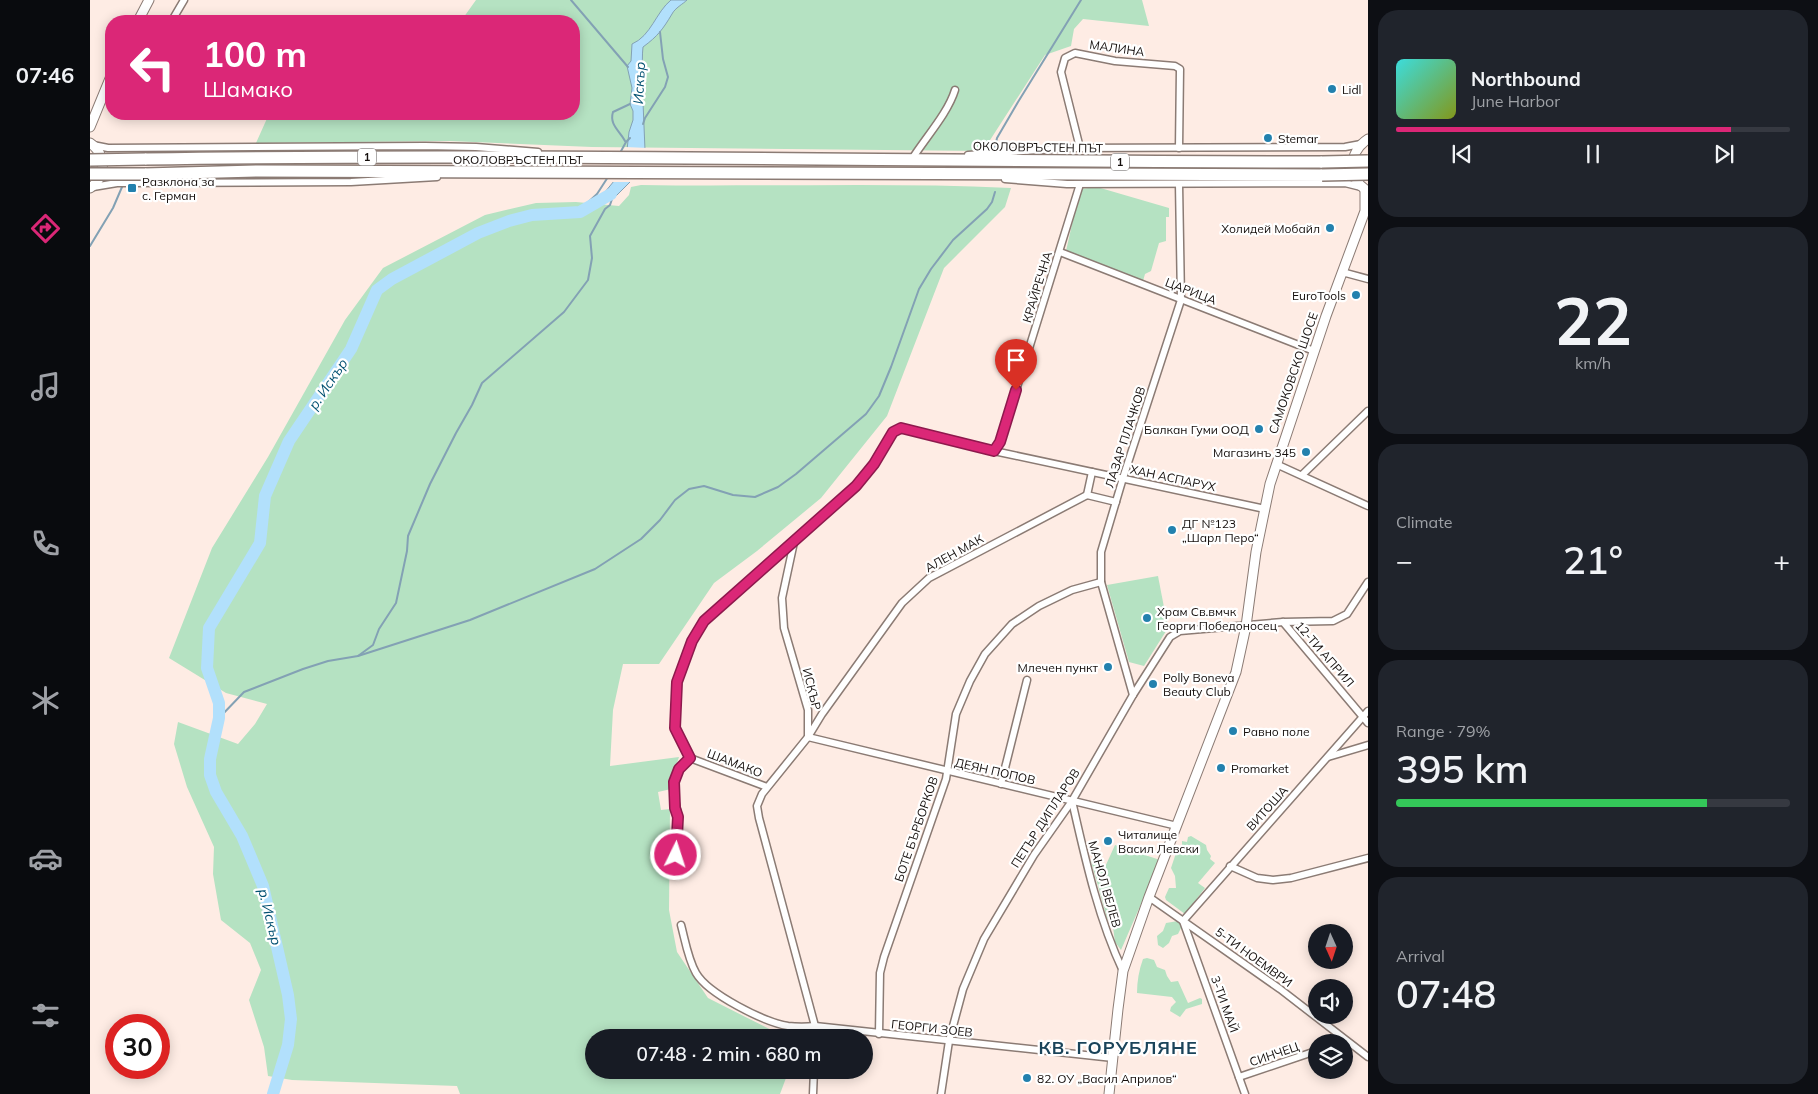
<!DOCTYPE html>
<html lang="en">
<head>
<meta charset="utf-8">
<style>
  body { margin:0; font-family:Mulish,sans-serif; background:#20242c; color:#f1f3f6; height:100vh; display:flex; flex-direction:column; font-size:19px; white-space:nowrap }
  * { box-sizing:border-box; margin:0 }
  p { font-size:16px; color:#9ea1a6 }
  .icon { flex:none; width:28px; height:28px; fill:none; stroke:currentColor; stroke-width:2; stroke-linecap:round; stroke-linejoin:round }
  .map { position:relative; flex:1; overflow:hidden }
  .panel { display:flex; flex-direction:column; gap:10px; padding:10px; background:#0d0f14; width:450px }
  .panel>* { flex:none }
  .guide { position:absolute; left:15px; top:15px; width:475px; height:105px; border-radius:20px; box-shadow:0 2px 12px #0003; background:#db2777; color:#fff; overflow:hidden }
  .needle { width:32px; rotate:177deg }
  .buttons { position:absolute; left:1218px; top:924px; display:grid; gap:10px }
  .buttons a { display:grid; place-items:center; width:45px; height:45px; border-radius:50%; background:#171b24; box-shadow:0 2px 12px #0003; font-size:25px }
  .speed { position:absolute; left:15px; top:1014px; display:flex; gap:10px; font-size:25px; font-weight:700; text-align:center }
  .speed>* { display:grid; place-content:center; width:65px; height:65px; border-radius:50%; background:#171b24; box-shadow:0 2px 12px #0003; line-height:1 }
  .speed .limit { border:8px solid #d22; background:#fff; color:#111 }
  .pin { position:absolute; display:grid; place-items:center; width:42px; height:42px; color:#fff; margin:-51px -21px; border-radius:50% 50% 50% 0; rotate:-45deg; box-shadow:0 0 5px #0007 }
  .pin .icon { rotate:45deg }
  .me { position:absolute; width:55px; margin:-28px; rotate:4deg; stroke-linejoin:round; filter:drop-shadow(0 0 4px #0008) }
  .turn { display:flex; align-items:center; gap:18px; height:105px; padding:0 15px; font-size:22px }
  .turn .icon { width:65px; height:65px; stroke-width:2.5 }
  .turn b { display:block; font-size:35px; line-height:42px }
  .big { font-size:38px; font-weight:600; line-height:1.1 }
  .panel .card { flex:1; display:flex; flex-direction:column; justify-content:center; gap:8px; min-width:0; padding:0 18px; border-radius:20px; background:#20242c }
  .panel .dial { align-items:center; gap:0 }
  .dial b { font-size:65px; line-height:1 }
  .song { display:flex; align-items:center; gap:15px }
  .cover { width:60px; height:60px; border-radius:8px; background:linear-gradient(135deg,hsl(180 70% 55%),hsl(70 70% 35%)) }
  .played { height:5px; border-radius:2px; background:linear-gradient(90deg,#db2777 85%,#363941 85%) }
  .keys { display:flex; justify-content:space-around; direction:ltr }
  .heat { display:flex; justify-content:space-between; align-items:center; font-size:28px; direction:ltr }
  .charge { height:8px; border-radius:4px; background:linear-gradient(90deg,#34c759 79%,#363941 0) }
  .trip { position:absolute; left:495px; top:1029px; width:288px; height:50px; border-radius:25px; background:#171b24; box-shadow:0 2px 12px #0003; font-weight:600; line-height:50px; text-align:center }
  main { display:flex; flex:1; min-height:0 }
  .tabs { display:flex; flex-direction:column; width:90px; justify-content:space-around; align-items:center; background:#090b0e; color:#9ea1a6 }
  .tabs .icon { width:35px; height:35px }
  .tabs .current { color:#db2777 }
  .tabs b { font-size:22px; color:#f1f3f6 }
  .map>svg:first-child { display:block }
</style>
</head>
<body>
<main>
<nav class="tabs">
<b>07:46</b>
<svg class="icon current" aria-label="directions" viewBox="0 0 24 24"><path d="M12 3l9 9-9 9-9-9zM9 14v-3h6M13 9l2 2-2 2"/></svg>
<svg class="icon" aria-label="music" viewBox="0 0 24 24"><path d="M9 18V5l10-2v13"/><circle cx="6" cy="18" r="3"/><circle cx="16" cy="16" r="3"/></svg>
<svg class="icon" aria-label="phone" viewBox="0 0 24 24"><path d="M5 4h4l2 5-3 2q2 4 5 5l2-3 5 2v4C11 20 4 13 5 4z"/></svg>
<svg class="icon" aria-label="climate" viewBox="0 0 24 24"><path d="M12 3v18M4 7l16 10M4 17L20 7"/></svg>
<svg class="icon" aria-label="car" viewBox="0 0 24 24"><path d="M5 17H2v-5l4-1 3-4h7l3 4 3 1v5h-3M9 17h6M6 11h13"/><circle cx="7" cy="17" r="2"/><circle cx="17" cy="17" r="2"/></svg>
<svg class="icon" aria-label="filters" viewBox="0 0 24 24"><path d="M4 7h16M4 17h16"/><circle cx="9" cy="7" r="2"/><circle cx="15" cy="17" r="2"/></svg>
</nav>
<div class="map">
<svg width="1278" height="1094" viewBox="0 0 1278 1094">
  <rect width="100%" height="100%" fill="#feece4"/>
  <!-- green -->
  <g fill="#b5e2c2">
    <polygon points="386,0 1052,0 1059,26 993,19 984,29 981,46 955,55 893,151 502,147 359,141 166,143 179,114 484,114 484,21 371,21"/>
    <path d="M551,185C674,187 798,182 921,188L915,207L854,268L797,416L731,498L667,551L624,583L569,664H533L523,710L520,766L589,757L584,772L581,789L568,792L571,810L580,809L579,910L587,952L618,998L695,1037L504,1038V1070H699L690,1094H370L367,1086L202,1080L178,1076L174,1047L159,1000L171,970L160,943L131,920L123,874L124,847L97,787L84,744L88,722L148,744L165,724L177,704L136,693L79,658L122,548L178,457L255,320L293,268L395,215L446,203L486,202L529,206L539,195L541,187Z"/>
    <polygon points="1007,187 1079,208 1079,217 1076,217 1076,241 1069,243 1061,271 1055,274 1053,281 976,251 990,189"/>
    <polygon points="1068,576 1078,628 1054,666 1039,662 1017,585"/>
    <polygon points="1101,836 1116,845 1117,850 1121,856 1120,859 1125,863 1108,883 1115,888 1095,914 1076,900 1075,897 1079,888 1086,888 1085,876 1081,868 1087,850 1092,849 1092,841 1097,842 1098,837"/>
    <polygon points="1025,845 1070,860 1031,950 1025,942 1023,927 1017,918 1001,861 1015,867"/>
    <polygon points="1088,921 1092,926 1088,934 1082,936 1079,943 1073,948 1068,945 1067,936 1073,931 1076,923"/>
    <path d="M1057,958L1064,960L1067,967L1075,970L1077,976L1081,982L1088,981L1098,1003L1110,998L1112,999V1004L1096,1009L1090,1017L1080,1011L1081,1007L1086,1002L1082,997L1047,993C1047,981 1049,970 1053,959Z"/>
  </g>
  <!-- water -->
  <path fill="#b2e0fc" stroke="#83a1b4" d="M581,0H597C593,4 585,8 582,14C573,29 568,36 553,47C551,63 555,81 549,95L553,102L555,150L544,178L526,196L506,203L533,170L536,159L539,132L543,120V111L540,104L542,88L537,66L541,61L542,44C561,36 566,12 581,0Z"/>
  <!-- pier -->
  <polygon fill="#feece4" points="535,147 558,148 555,165 544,182 521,182 531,169"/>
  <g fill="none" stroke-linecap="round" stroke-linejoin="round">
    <!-- stream -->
    <g stroke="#83a1b4" stroke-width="2">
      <polyline points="481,0 538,67"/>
      <polyline points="553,124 555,118 575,87 578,77 573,59 570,32"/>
      <path d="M535,141C530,131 519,125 523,112L540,104"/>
      <polyline points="905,147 907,138 928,102 991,0"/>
      <polyline points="530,153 536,142 540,138"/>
      <polyline points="490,212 494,206 507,194 518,177"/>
      <polyline points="0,246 23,208 32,187"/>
      <polyline points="268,656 380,620 505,569 551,539 570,520 585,500 599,489 614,486 643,495 665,497 688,487 706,474 776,414 789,396 801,367 829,289 841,269 863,240 897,209 902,202 905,192"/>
      <polyline points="129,718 154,692 213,669 238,661 268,656 283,645 289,629 306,603 317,551 318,536 340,484 366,433 382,405 392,383 474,312 498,280 502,258 500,236 515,209 520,205 523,196"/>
    </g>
    <!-- river -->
    <polyline stroke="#b2e0fc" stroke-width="12" points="183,1094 198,1045 201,1019 198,995 173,886 152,836 126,792 120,775 120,759 129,718 129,703 117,668 119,628 170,543 175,496 199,441 261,349 287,290 302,279 388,233 419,221 442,215 490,212 521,194"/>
    <defs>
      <g id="street">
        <polyline points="84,17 94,0"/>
        <polyline points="3,145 18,148 335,146 386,147 448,152"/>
        <polyline points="990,148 971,72 975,58 985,53 1025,61 1085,66 1090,69 1089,148"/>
        <polyline points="878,155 977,148 1255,147 1271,144"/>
        <path d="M822,159C836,137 858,113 865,90"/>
        <polyline points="915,179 977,184 1255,183 1271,187"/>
        <polyline points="3,187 27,183 261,182 347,177"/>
        <polyline points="970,252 1224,351"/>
        <polyline points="1252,272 1278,279"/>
        <polyline points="904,451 910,442 990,184"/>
        <polyline points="1186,464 1278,506"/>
        <polyline points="1212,475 1278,411"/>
        <polyline points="997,495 839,578 812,603 732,714 718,737 1087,826"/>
        <polyline points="997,495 1026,502"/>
        <polyline points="997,495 1002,472"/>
        <polyline points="1193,622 1278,723"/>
        <polyline points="1043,695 1011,582 1011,552 1033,478 1091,300 1089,184"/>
        <polyline points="1238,757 1278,745"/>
        <polyline points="911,784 937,680"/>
        <polyline points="677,787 600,758 585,728 585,708 587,682 602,641 614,621 704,542"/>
        <path d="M982,801C995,858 1008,918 1033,971"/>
        <polyline points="1140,866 1167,878 1183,880 1201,878 1278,858"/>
        <path d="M585,867C586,852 590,832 588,817C584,786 575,783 600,758"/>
        <polyline points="1059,897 1190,989 1278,1057"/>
        <path d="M591,925C595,940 598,959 606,973C618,994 674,1022 698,1026C707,1027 716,1027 725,1026L1023,1058"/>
        <polyline points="789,1034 790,973 794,957 856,779 866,714 880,681 895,654 922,624 949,606 982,590 1011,582"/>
        <polyline points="725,1038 725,1026 669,818 667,806 672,794 718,737 718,710 694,628 692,598 704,542 766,486 784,464 803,433 811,428 904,451 1175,509"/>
        <polyline points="1149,1077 1226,1051"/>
        <polyline points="723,1094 724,1070"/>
        <polyline points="851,1094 859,1041 873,989 894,939 944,855 982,801 1043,695 1080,637 1090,631 1193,622 1243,621 1257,614 1278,582"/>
        <polyline points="1155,1094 1093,921 1278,711"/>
      </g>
      <g id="secondary">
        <polyline points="48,21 59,0"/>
        <polyline points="0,127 21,76"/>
        <path d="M1278,139C1258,152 1257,179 1278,191"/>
        <path d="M0,143C17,155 16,177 0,188"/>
        <polyline points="1019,1094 1028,1009 1033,971 1059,897 1146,672 1156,626 1166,552 1180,484 1236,316 1275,211 1275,190"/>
      </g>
      <g id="highway">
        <path d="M55,159C447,153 839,162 1232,162"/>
        <polyline points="55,174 167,171 1232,175"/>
      </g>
    </defs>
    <!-- street casing -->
    <use href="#street" stroke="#8b7b74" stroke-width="9"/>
    <!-- secondary casing -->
    <use href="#secondary" stroke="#8b7b74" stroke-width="11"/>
    <!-- highway casing -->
    <use href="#highway" stroke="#8b7b74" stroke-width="14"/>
    <!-- street -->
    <use href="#street" stroke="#fff" stroke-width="6"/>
    <!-- secondary -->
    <use href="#secondary" stroke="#fff" stroke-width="9"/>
    <!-- highway -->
    <use href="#highway" stroke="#fff" stroke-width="11"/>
    <defs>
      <g id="highway-bridge">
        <polyline points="0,160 55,159"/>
        <polyline points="1232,162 1278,161"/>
        <polyline points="0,174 55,174"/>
        <polyline points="1232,175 1278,174"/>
      </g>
    </defs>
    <!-- highway-bridge casing -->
    <use href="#highway-bridge" stroke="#8b7b74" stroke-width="14" stroke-linecap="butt"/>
    <!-- highway-bridge -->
    <use href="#highway-bridge" stroke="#fff" stroke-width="11"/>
  </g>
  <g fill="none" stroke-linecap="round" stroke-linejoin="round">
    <defs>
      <polyline id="route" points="586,855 588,817 585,808 584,782 589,769 600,758 585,728 587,682 602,641 614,621 766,486 784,464 803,432 811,428 904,451 910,442 926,390"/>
    </defs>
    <!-- route casing -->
    <use href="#route" stroke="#8e194d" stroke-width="12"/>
    <!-- route -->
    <use href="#route" stroke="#db2777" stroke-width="9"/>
  </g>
  <!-- markers -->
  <g fill="#2381ae" stroke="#fff" stroke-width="2">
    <circle cx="1242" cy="89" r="5"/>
    <circle cx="1178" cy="138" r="5"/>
    <rect x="37" y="183" width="10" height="10" rx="2.5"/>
    <circle cx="1240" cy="228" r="5"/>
    <circle cx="1266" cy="295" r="5"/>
    <circle cx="1169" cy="429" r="5"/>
    <circle cx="1216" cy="452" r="5"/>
    <circle cx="1082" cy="530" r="5"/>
    <circle cx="1057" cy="618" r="5"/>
    <circle cx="1018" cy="667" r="5"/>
    <circle cx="1063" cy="684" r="5"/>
    <circle cx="1143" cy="731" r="5"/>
    <circle cx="1131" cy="768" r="5"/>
    <circle cx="1018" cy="841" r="5"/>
    <circle cx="937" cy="1078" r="5"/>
  </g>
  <g text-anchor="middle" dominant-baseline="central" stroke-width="4.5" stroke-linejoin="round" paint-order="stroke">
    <!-- shield labels -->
    <g fill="#fff" stroke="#5b5756" stroke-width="1">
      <rect x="268" y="148.5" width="18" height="17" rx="4"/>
      <rect x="1021" y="153.5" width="18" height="17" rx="4"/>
    </g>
    <g font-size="11" font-weight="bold" fill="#150f0d">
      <text x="277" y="157">1</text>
      <text x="1030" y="162">1</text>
    </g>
    <!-- street labels -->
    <g font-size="12" fill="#150f0d" stroke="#fff">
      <text transform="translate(1027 48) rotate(8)">МАЛИНА</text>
      <text transform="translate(948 147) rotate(1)">ОКОЛОВРЪСТЕН ПЪТ</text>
      <text x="428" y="159">ОКОЛОВРЪСТЕН ПЪТ</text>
      <text transform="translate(947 287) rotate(-73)">КРАЙРЕЧНА</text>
      <text transform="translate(1101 291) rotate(21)">ЦАРИЦА</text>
      <text transform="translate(1203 373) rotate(-71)">САМОКОВСКО ШОСЕ</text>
      <text transform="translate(1035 437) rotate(-72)">ЛАЗАР ПЛАЧКОВ</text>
      <text transform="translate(1083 478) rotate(12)">ХАН АСПАРУХ</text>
      <text transform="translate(864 553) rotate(-29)">АЛЕН МАК</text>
      <text transform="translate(1235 654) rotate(49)">12-ТИ АПРИЛ</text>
      <text transform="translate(722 689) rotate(76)">ИСКЪР</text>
      <text transform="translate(645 763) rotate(21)">ШАМАКО</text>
      <text transform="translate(905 771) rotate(13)">ДЕЯН ПОПОВ</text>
      <text transform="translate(1177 808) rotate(-48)">ВИТОША</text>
      <text transform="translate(955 818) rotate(-57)">ПЕТЪР ДИПЛАРОВ</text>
      <text transform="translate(826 829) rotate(-71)">БОТЕ БЪРБОРКОВ</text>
      <text transform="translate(1015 884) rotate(74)">МАНОЛ ВЕЛЕВ</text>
      <text transform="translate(1164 957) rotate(36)">5-ТИ НОЕМВРИ</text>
      <text transform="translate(1135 1004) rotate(70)">3-ТИ МАЙ</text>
      <text transform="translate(842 1028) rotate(6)">ГЕОРГИ ЗОЕВ</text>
      <text transform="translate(1184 1054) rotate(-19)">СИНЧЕЦ</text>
    </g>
    <!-- poi labels -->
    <g font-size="12" fill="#150f0d" stroke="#fff" text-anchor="start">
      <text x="1252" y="89">Lidl</text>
      <text x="1188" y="138">Stemar</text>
      <text x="52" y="181">Разклона за<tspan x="52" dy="14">с. Герман</tspan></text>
      <text x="1230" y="228" text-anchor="end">Холидей Мобайл</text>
      <text x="1256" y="295" text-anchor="end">EuroTools</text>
      <text x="1159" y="429" text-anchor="end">Балкан Гуми ООД</text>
      <text x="1206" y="452" text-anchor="end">Магазинъ 345</text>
      <text x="1092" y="523">ДГ №123<tspan x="1092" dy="14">„Шарл Перо“</tspan></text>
      <text x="1067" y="611">Храм Св.вмчк<tspan x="1067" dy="14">Георги Победоносец</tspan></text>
      <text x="1008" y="667" text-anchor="end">Млечен пункт</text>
      <text x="1073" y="677">Polly Boneva<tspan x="1073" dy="14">Beauty Club</tspan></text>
      <text x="1153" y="731">Равно поле</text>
      <text x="1141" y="768">Promarket</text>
      <text x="1028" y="834">Читалище<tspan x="1028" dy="14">Васил Левски</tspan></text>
      <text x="947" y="1078">82. ОУ „Васил Априлов“</text>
    </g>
    <!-- water labels -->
    <g font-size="14" font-style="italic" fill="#035172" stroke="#fff">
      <text transform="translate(549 83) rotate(-87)">Искър</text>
      <text transform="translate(238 384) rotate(-56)">р. Искър</text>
      <text transform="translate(180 917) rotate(76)">р. Искър</text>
    </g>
    <!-- district labels -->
    <g font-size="18" font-weight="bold" letter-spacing="1" fill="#1a445a" stroke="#fff">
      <text x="1028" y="1047">КВ. ГОРУБЛЯНЕ</text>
    </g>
  </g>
</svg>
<div class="buttons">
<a><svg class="needle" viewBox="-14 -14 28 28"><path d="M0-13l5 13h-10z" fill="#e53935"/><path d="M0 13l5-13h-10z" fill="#9ea1a6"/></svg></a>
<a><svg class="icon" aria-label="sound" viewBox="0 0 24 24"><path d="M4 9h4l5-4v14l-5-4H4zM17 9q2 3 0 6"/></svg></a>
<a><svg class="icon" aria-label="layers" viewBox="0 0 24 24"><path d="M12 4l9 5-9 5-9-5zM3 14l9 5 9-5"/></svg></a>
</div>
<div class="speed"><div class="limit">30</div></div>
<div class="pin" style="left:926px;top:390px;background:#d93025"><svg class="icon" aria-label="arrive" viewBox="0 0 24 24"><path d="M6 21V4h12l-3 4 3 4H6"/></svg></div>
<svg class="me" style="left:586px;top:855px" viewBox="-20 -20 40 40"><circle r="17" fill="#db2777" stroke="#fff" stroke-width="3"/><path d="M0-11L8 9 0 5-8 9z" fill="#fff"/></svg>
<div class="trip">07:48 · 2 min · 680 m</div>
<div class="guide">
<div class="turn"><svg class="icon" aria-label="left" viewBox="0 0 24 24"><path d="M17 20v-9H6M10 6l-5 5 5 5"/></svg><div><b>100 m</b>Шамако</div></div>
</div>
</div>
<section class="panel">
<div class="card">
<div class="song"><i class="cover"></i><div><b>Northbound</b><p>June Harbor</p></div></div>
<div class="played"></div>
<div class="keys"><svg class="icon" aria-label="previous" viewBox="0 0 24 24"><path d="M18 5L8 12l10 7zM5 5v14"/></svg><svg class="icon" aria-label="pause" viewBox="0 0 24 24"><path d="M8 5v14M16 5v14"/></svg><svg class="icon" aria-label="next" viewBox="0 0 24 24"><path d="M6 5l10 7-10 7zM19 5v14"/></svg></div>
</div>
<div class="card dial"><b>22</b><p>km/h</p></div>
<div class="card"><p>Climate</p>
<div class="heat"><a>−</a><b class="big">21°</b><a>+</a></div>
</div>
<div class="card"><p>Range · 79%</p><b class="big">395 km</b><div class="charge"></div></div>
<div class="card"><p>Arrival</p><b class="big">07:48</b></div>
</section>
</main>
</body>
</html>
